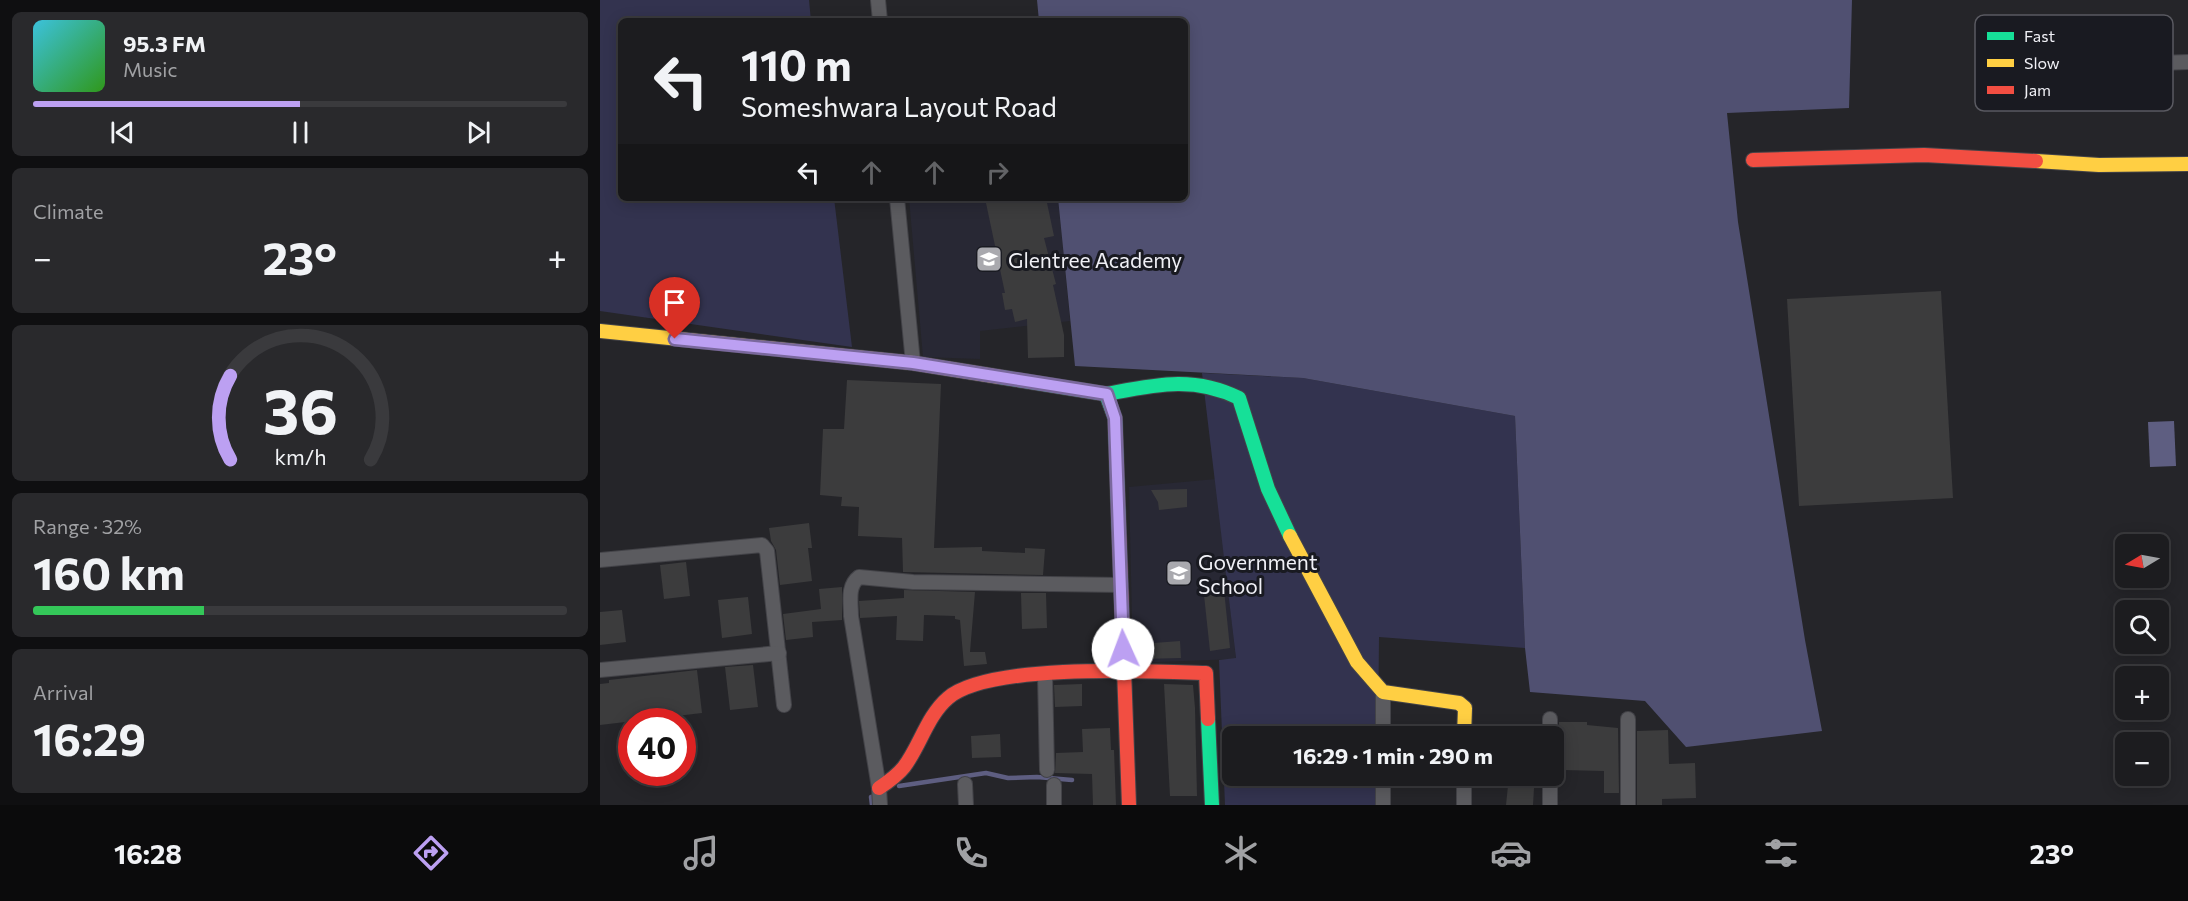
<!DOCTYPE html>
<html lang="en">
<head>
<meta charset="utf-8">
<style>
  body { margin:0; font-family:Commissioner,sans-serif; background:#29292c; color:#f1f3f6; height:100vh; display:flex; flex-direction:column; font-size:22px; white-space:nowrap }
  * { box-sizing:border-box; margin:0 }
  p { font-size:20px; color:#a0a1a4 }
  .icon { flex:none; width:33px; height:33px; fill:none; stroke:currentColor; stroke-width:2; stroke-linecap:round; stroke-linejoin:round }
  .map { position:relative; flex:1; overflow:hidden }
  .drawer { display:flex; flex-direction:column; gap:12px; padding:12px; background:#0f0f11; width:600px }
  .drawer>* { flex:none }
  .banner { position:absolute; left:18px; top:18px; width:570px; height:183px; border-radius:9px; box-shadow:0 3px 15px #0003,0 0 0 2px #3a3a3d; background:#1c1c1f; color:#f1f3f6; overflow:hidden }
  .needle { width:39px; rotate:260deg }
  .controls { position:absolute; left:1515px; top:534px; display:grid; gap:12px }
  .controls a { display:grid; place-items:center; width:54px; height:54px; border-radius:9px; background:#1c1c1f; box-shadow:0 3px 15px #0003,0 0 0 2px #3a3a3d; font-size:30px }
  .speed { position:absolute; left:18px; top:708px; display:flex; gap:12px; font-size:30px; font-weight:700; text-align:center }
  .speed>* { display:grid; place-content:center; width:78px; height:78px; border-radius:50%; background:#1c1c1f; box-shadow:0 3px 15px #0003,0 0 0 2px #3a3a3d; line-height:1 }
  .speed .limit { border:9px solid #d22; background:#fff; color:#111 }
  .pin { position:absolute; display:grid; place-items:center; width:51px; height:51px; color:#fff; margin:-62px -26px; border-radius:50% 50% 50% 0; rotate:-45deg; box-shadow:0 0 6px #0007 }
  .pin .icon { rotate:45deg }
  .me { position:absolute; width:66px; margin:-33px; rotate:358deg; stroke-linejoin:round; filter:drop-shadow(0 0 4px #0008) }
  .turn { display:flex; align-items:center; gap:21px; height:126px; padding:0 24px; font-size:27px }
  .turn .icon { width:78px; height:78px; stroke-width:2.5 }
  .turn b { display:block; font-size:42px; line-height:51px }
  .lanes { display:flex; align-items:center; height:57px; padding:0 24px; background:#0003; justify-content:center; gap:30px; direction:ltr }
  .lanes .off { opacity:.35 }
  .big { font-size:45px; font-weight:700; line-height:1.1 }
  .drawer .widget { flex:1; display:flex; flex-direction:column; justify-content:center; gap:9px; min-width:0; padding:0 21px; border-radius:9px; background:#29292c }
  .drawer .dial { align-items:center; gap:0 }
  .dial svg { height:156px; overflow:visible; fill:none; stroke:#3a3a3d; stroke-width:7; stroke-linecap:round; text-anchor:middle }
  .dial text { fill:#f1f3f6; stroke:none }
  .song { display:flex; align-items:center; gap:18px }
  .cover { width:72px; height:72px; border-radius:9px; background:linear-gradient(135deg,hsl(190 70% 55%),hsl(110 70% 35%)) }
  .played { height:6px; border-radius:3px; background:linear-gradient(90deg,#bca0f2 50%,#3a3a3d 50%) }
  .keys { display:flex; justify-content:space-around; direction:ltr }
  .heat { display:flex; justify-content:space-between; align-items:center; font-size:33px; direction:ltr }
  .charge { height:9px; border-radius:4px; background:linear-gradient(90deg,#34c759 32%,#3a3a3d 0) }
  .trip { position:absolute; left:622px; top:726px; width:342px; height:60px; border-radius:9px; background:#1c1c1f; box-shadow:0 3px 15px #0003,0 0 0 2px #3a3a3d; font-weight:700; line-height:60px; text-align:center }
  .tab-bar { display:flex; height:96px; justify-content:space-around; align-items:center; background:#0b0b0c; color:#a0a1a4 }
  .tab-bar .icon { width:42px; height:42px }
  .tab-bar .active { color:#bca0f2 }
  .tab-bar b { font-size:27px; color:#f1f3f6 }
  main { display:flex; flex:1; min-height:0 }
  .map>svg:first-child { display:block }
</style>
</head>
<body>
<main>
<section class="drawer">
<div class="widget">
<div class="song"><i class="cover"></i><div><b>95.3 FM</b><p>Music</p></div></div>
<div class="played"></div>
<div class="keys"><svg class="icon" aria-label="previous" viewBox="0 0 24 24"><path d="M18 5L8 12l10 7zM5 5v14"/></svg><svg class="icon" aria-label="pause" viewBox="0 0 24 24"><path d="M8 5v14M16 5v14"/></svg><svg class="icon" aria-label="next" viewBox="0 0 24 24"><path d="M6 5l10 7-10 7zM19 5v14"/></svg></div>
</div>
<div class="widget"><p>Climate</p>
<div class="heat"><a>−</a><b class="big">23°</b><a>+</a></div>
</div>
<div class="widget dial"><svg viewBox="0 0 100 80">
<path d="M14 69A42 42 0 1 1 86 69"/>
<path d="M14 69A42 42 0 0 1 14 26" stroke="#bca0f2"/>
<text x="50" y="56" font-size="32" font-weight="700">36</text>
<text x="50" y="72" font-size="11">km/h</text>
</svg></div>
<div class="widget"><p>Range · 32%</p><b class="big">160 km</b><div class="charge"></div></div>
<div class="widget"><p>Arrival</p><b class="big">16:29</b></div>
</section>
<div class="map">
<svg width="1588" height="805" viewBox="0 0 1588 805">
  <rect width="100%" height="100%" fill="#252529"/>
  <!-- built -->
  <g fill="#282834">
    <polygon points="309,198 458,198 470,321 380,331 380,359 323,357"/>
    <polygon points="616,479 636,659 533,663 529,487"/>
  </g>
  <!-- green -->
  <g fill="#33334f">
    <polygon points="0,0 209,0 211,21 21,21 21,198 234,198 252,347 0,311"/>
    <polygon points="602,373 703,378 915,416 925,648 779,637 778,736 633,736 633,776 778,776 778,805 625,805 619,660 636,658"/>
  </g>
  <!-- forest -->
  <polygon fill="#505071" points="437,0 1252,0 1249,108 1127,113 1138,222 1205,640 1222,731 1086,747 1045,701 930,692 925,648 915,416 703,378 475,366 458,198 585,198 585,21 439,21"/>
  <!-- water -->
  <polygon fill="#5e5e81" points="1574,421 1576,466 1550,467 1548,422"/>
  <g fill="none" stroke-linecap="round" stroke-linejoin="round">
    <!-- stream -->
    <g stroke="#5e5e81" stroke-width="4.5">
      <polyline points="299,786 386,773 408,778 437,777 472,780"/>
      <polyline points="272,805 271,797 275,796"/>
    </g>
  </g>
  <!-- building -->
  <g fill="#3c3c3d">
    <polygon points="388,198 446,198 454,236 444,238 456,284 453,285 464,335 464,357 428,358 427,319 415,322 412,309 405,310 402,293 405,293 386,203 389,203"/>
    <polygon points="1341,291 1353,498 1199,506 1187,299"/>
    <polygon points="247,380 341,384 334,548 382,547 382,551 425,553 425,548 445,549 443,575 303,572 302,538 258,536 259,507 241,506 242,497 220,495 223,429 244,429"/>
    <polygon points="587,489 587,507 559,510 558,502 551,490"/>
    <polygon points="209,523 212,548 208,548 212,581 180,585 176,550 171,541 169,528"/>
    <polygon points="86,562 90,596 64,599 60,565"/>
    <polygon points="242,587 242,620 212,622 213,637 186,640 183,614 221,609 219,589"/>
    <polygon points="304,590 375,592 370,652 385,652 387,664 364,666 360,620 355,619 355,616 324,615 323,641 296,640 297,616 260,618 259,601 304,598"/>
    <polygon points="624,590 630,648 610,651 604,595"/>
    <polygon points="421,593 446,593 447,628 422,629"/>
    <polygon points="148,597 152,634 122,638 118,600"/>
    <polygon points="22,610 26,642 0,645 0,612"/>
    <polygon points="580,641 581,658 541,659 540,644"/>
    <polygon points="153,665 158,707 130,710 125,667"/>
    <polygon points="97,670 102,713 0,725 0,684 9,683 9,680"/>
    <polygon points="482,684 482,706 455,707 454,685"/>
    <polygon points="564,684 593,685 595,708 597,796 570,796"/>
    <polygon points="959,722 987,722 987,725 1018,728 1019,793 1004,793 1004,771 963,770 963,746 958,746"/>
    <polygon points="510,728 511,750 514,750 516,805 493,805 492,774 455,773 456,753 483,752 482,729"/>
    <polygon points="1068,730 1069,764 1095,763 1096,798 1062,799 1062,805 1037,805 1037,731"/>
    <polygon points="400,734 401,757 372,758 371,736"/>
    <polygon points="909,776 926,776 926,788 934,788 933,805 906,805"/>
  </g>
  <g fill="none" stroke-linecap="round" stroke-linejoin="round">
    <defs>
      <g id="street">
        <polyline points="278,0 280,21"/>
        <polyline points="1531,64 1588,62"/>
        <polyline points="297,198 313,363"/>
        <polyline points="0,560 162,545 167,551 184,705"/>
        <polyline points="0,670 179,653"/>
        <polyline points="445,675 447,770"/>
        <polyline points="950,719 950,736"/>
        <polyline points="783,736 783,692"/>
        <polyline points="950,776 950,805"/>
        <polyline points="365,784 366,805"/>
        <polyline points="454,785 454,805"/>
        <path d="M280,805L279,788L251,616C251,602 247,586 259,577L313,582L521,585"/>
        <polyline points="783,805 783,776"/>
        <polyline points="864,805 864,776"/>
        <polyline points="1028,805 1028,719"/>
      </g>
      <g id="fast">
        <polyline points="400,377 506,394 515,418 519,533"/>
        <path d="M506,394C554,385 593,375 639,398L668,489L690,536"/>
        <polyline points="608,719 612,805"/>
      </g>
      <g id="slow">
        <polyline points="1436,161 1499,165 1588,164"/>
        <polyline points="0,331 313,363 400,377"/>
        <polyline points="690,536 757,662 783,692 859,703 865,708 864,736"/>
      </g>
      <g id="jam">
        <polyline points="1153,160 1324,155 1436,161"/>
        <polyline points="519,533 529,805"/>
        <path d="M279,788C288,782 297,776 304,767C320,746 327,716 348,698C389,663 550,671 606,673L608,719"/>
      </g>
    </defs>
    <!-- street casing -->
    <use href="#street" stroke="#434348" stroke-width="16"/>
    <!-- fast casing -->
    <use href="#fast" stroke="#434348" stroke-width="16"/>
    <!-- slow casing -->
    <use href="#slow" stroke="#434348" stroke-width="16"/>
    <!-- jam casing -->
    <use href="#jam" stroke="#434348" stroke-width="16"/>
    <!-- street -->
    <use href="#street" stroke="#5b5b5f" stroke-width="14"/>
    <!-- fast -->
    <use href="#fast" stroke="#16e098" stroke-width="14"/>
    <!-- slow -->
    <use href="#slow" stroke="#ffcf43" stroke-width="14"/>
    <!-- jam -->
    <use href="#jam" stroke="#f24e42" stroke-width="14"/>
  </g>
  <g fill="none" stroke-linecap="round" stroke-linejoin="round">
    <defs>
      <polyline id="route" points="75,339 313,363 507,394 515,418 523,649"/>
    </defs>
    <!-- route casing -->
    <use href="#route" stroke="#7a689d" stroke-width="15"/>
    <!-- route -->
    <use href="#route" stroke="#bca0f2" stroke-width="10"/>
  </g>
  <!-- icons -->
  <defs>
    <symbol id="school-square" viewBox="-11 -11 22 22"><rect x="-9" y="-9" width="18" height="18" rx="4" fill="#a9a9ae" stroke="#191a21"/><path d="M0-5L7-2L0 1L-7-2ZM-4 1L0 2.5L4 1V4Q0 6-4 4Z" fill="#fff"/></symbol>
  </defs>
  <g fill-rule="evenodd">
    <use href="#school-square" x="374" y="244" width="30" height="30"/>
    <use href="#school-square" x="564" y="558" width="30" height="30"/>
  </g>
  <g text-anchor="middle" dominant-baseline="central" stroke-width="6" stroke-linejoin="round" paint-order="stroke">
    <!-- poi labels -->
    <g font-size="21" fill="#f0f0f6" stroke="#191a21" text-anchor="start">
      <text x="408" y="259">Glentree Academy</text>
      <text x="598" y="561">Government<tspan x="598" dy="24">School</tspan></text>
    </g>
  </g>
  <!-- legend -->
  <rect x="1375" y="15" width="198" height="96" rx="9" fill="#191a21" stroke="#5a5a61" stroke-width="1.5"/>
  <rect x="1387" y="32" width="27" height="8" fill="#16e098"/>
  <rect x="1387" y="59" width="27" height="8" fill="#ffcf43"/>
  <rect x="1387" y="86" width="27" height="8" fill="#f24e42"/>
  <g font-size="16" fill="#f0f0f6">
    <text x="1424" y="42">Fast</text>
    <text x="1424" y="69">Slow</text>
    <text x="1424" y="96">Jam</text>
  </g>
</svg>
<div class="controls">
<a><svg class="needle" viewBox="-14 -14 28 28"><path d="M0-13l5 13h-10z" fill="#e53935"/><path d="M0 13l5-13h-10z" fill="#a0a1a4"/></svg></a>
<a><svg class="icon" aria-label="search" viewBox="0 0 24 24"><circle cx="10" cy="10" r="6"/><path d="M15 15l6 6"/></svg></a>
<a>+</a>
<a>−</a>
</div>
<div class="speed"><div class="limit">40</div></div>
<div class="pin" style="left:75px;top:339px;background:#d93025"><svg class="icon" aria-label="arrive" viewBox="0 0 24 24"><path d="M6 21V4h12l-3 4 3 4H6"/></svg></div>
<svg class="me" style="left:523px;top:649px" viewBox="-20 -20 40 40"><circle r="19" fill="#fff"/><path d="M0-13L10 11 0 6-10 11z" fill="#bca0f2"/></svg>
<div class="trip">16:29 · 1 min · 290 m</div>
<div class="banner">
<div class="turn"><svg class="icon" aria-label="left" viewBox="0 0 24 24"><path d="M17 20v-9H6M10 6l-5 5 5 5"/></svg><div><b>110 m</b>Someshwara Layout Road</div></div>
<div class="lanes"><svg class="icon" aria-label="left" viewBox="0 0 24 24"><path d="M17 20v-9H6M10 6l-5 5 5 5"/></svg><svg class="icon off" aria-label="ahead" viewBox="0 0 24 24"><path d="M12 20V5M6 11l6-6 6 6"/></svg><svg class="icon off" aria-label="ahead" viewBox="0 0 24 24"><path d="M12 20V5M6 11l6-6 6 6"/></svg><svg class="icon off" aria-label="right" viewBox="0 0 24 24"><path d="M7 20v-9h11M14 6l5 5-5 5"/></svg></div>
</div>
</div>
</main>
<nav class="tab-bar">
<b>16:28</b>
<svg class="icon active" aria-label="directions" viewBox="0 0 24 24"><path d="M12 3l9 9-9 9-9-9zM9 14v-3h6M13 9l2 2-2 2"/></svg>
<svg class="icon" aria-label="music" viewBox="0 0 24 24"><path d="M9 18V5l10-2v13"/><circle cx="6" cy="18" r="3"/><circle cx="16" cy="16" r="3"/></svg>
<svg class="icon" aria-label="phone" viewBox="0 0 24 24"><path d="M5 4h4l2 5-3 2q2 4 5 5l2-3 5 2v4C11 20 4 13 5 4z"/></svg>
<svg class="icon" aria-label="climate" viewBox="0 0 24 24"><path d="M12 3v18M4 7l16 10M4 17L20 7"/></svg>
<svg class="icon" aria-label="car" viewBox="0 0 24 24"><path d="M5 17H2v-5l4-1 3-4h7l3 4 3 1v5h-3M9 17h6M6 11h13"/><circle cx="7" cy="17" r="2"/><circle cx="17" cy="17" r="2"/></svg>
<svg class="icon" aria-label="filters" viewBox="0 0 24 24"><path d="M4 7h16M4 17h16"/><circle cx="9" cy="7" r="2"/><circle cx="15" cy="17" r="2"/></svg>
<b>23°</b>
</nav>
</body>
</html>
